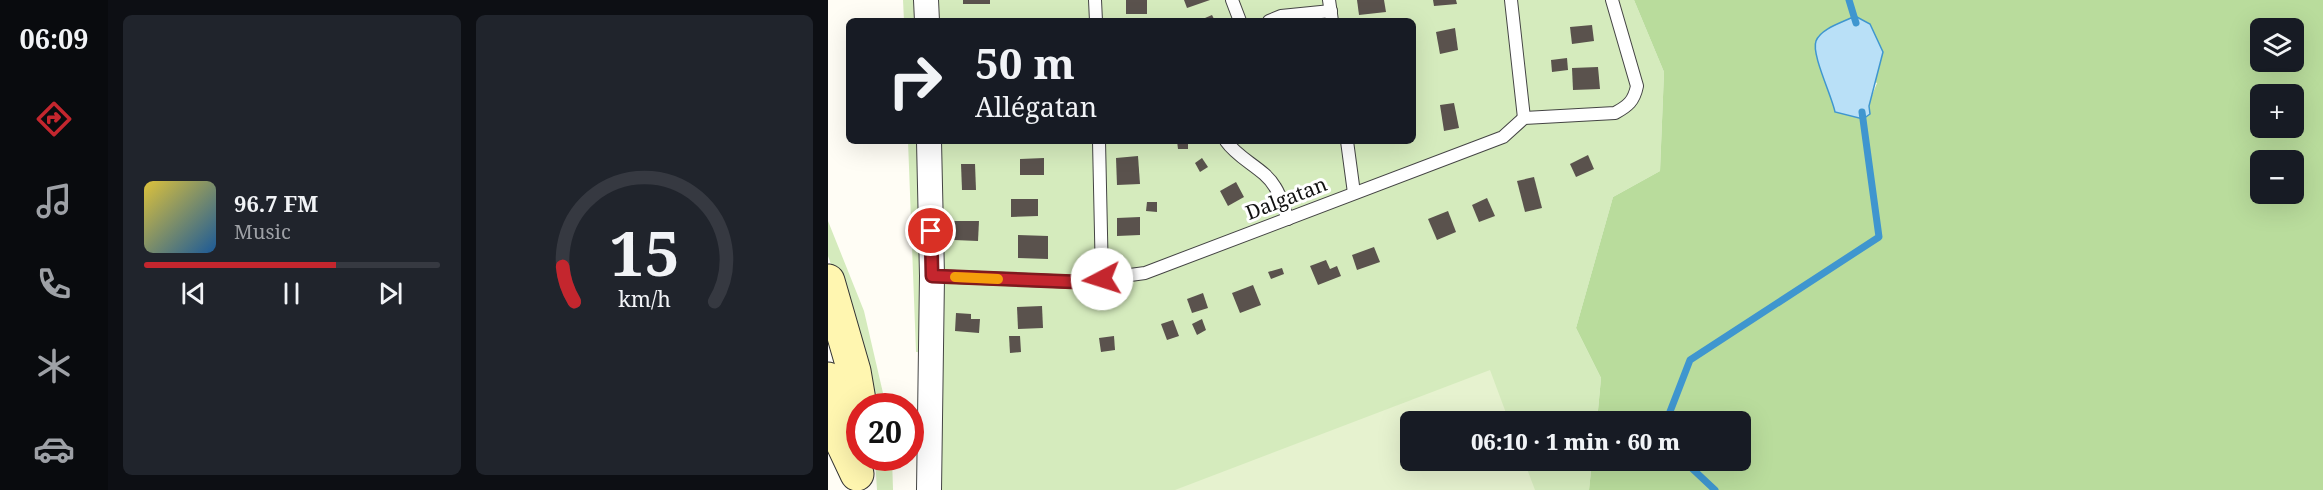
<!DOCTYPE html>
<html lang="en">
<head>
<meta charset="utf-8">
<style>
  body { margin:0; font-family:"Noto Serif",serif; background:#20242c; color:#f1f3f6; height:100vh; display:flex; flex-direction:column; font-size:22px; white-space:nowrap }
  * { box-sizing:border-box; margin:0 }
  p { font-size:20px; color:#9ea1a6 }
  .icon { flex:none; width:33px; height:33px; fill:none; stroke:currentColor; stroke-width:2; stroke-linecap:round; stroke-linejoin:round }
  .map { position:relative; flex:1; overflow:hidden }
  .drawer { display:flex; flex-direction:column; gap:15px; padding:15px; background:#0d0f14; width:720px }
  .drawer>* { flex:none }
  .guide { position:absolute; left:18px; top:18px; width:570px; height:126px; border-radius:9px; box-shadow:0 6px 24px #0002; background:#171b24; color:#f1f3f6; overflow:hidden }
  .tools { position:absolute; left:1422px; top:18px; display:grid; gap:12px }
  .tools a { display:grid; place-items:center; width:54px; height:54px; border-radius:9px; background:#171b24; box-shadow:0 6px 24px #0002; font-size:30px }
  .speed { position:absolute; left:18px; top:393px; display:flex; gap:12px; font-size:30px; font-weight:700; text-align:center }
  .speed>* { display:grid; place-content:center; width:78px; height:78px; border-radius:50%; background:#171b24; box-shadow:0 6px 24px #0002; line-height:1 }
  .speed .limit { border:9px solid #d22; background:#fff; color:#111 }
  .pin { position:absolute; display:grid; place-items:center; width:51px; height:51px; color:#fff; margin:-26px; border:3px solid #fff; border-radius:50%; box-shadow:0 2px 6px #0007 }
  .me { position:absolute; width:66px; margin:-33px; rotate:265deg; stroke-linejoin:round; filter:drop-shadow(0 0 4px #0008) }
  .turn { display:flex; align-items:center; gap:21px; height:126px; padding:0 30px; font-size:27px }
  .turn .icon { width:78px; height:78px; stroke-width:2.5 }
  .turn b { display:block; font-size:42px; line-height:51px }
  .drawer .tile { flex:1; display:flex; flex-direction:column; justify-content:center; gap:9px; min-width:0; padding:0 21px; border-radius:9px; background:#20242c }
  .drawer .dial { align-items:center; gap:0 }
  .dial svg { height:156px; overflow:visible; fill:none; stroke:#363941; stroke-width:7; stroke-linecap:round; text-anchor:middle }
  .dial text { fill:#f1f3f6; stroke:none }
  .song { display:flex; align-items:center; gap:18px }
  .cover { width:72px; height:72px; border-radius:9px; background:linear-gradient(135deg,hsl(50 70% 55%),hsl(210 70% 35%)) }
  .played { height:6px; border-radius:3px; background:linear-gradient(90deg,#c4262e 65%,#363941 65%) }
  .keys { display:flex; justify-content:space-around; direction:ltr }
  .drawer .tiles { flex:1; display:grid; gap:15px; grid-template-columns:repeat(2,1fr) }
  .trip { position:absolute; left:572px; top:411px; width:351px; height:60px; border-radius:9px; background:#171b24; box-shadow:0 6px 24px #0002; font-weight:800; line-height:60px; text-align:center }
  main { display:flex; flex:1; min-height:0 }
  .dock { display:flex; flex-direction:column; width:108px; justify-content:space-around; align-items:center; background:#090b0e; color:#9ea1a6 }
  .dock .icon { width:42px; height:42px }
  .dock .selected { color:#c4262e }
  .dock b { font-size:27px; color:#f1f3f6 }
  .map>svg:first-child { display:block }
</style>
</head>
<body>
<main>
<nav class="dock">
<b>06:09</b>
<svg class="icon selected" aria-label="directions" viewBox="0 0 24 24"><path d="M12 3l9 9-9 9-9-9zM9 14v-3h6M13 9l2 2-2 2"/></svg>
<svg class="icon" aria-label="music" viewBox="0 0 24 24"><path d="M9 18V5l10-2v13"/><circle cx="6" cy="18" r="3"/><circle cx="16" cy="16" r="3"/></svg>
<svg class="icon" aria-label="phone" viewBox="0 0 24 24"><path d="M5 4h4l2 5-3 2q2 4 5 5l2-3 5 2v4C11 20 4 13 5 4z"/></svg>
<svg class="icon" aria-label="climate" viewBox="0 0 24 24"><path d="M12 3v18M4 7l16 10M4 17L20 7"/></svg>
<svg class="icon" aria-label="car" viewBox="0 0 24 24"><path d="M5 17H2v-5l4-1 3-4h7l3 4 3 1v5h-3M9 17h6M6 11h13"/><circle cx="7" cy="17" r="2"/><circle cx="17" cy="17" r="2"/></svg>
</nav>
<section class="drawer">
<div class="tiles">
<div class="tile">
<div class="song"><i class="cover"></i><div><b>96.7 FM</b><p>Music</p></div></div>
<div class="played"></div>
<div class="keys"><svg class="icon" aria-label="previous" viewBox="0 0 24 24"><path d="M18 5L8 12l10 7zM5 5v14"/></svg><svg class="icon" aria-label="pause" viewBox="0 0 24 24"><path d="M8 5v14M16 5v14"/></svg><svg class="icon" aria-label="next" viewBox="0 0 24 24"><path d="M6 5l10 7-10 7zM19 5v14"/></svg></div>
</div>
<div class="tile dial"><svg viewBox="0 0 100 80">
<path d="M14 69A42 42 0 1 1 86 69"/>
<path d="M14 69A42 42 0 0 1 8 51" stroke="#c4262e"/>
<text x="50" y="56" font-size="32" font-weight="700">15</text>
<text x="50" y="72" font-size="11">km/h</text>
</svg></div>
</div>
</section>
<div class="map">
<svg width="1495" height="490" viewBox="0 0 1495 490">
  <rect width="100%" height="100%" fill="#fffdf5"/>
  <!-- green -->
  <g fill="#d5ebbd">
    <polygon points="75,0 806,0 836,72 832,171 785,197 748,328 773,378 769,421 582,422 582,460 764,461 761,490 111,490 109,353 88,352 80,141 585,141 585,21 76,21"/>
    <polygon points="0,221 36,311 58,406 42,406 25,325 0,256"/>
    <polygon points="47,458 64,458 65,490 49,490"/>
  </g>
  <!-- forest -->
  <path fill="#b9dc9c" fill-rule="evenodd" d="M806,0H1495V490H761L764,461L912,460V422L769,421L773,378L748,328L785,197L832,171L836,72ZM1432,28H1466V62H1432ZM991,56L1049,83L1035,118L1007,112C1003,91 992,77 991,56ZM1432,94H1466V128H1432ZM1432,160H1466V194H1432Z"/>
  <!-- pitch -->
  <polygon fill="#e6f2cf" points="662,370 681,421 582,422 582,460 696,461 707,490 347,490"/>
  <!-- water -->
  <path fill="#b9e0f7" stroke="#3f96cf" stroke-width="1.5" d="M1027,16L1042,24L1055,52L1041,106L1042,114L1035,119L1007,112C1004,96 983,54 988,41C993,28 1016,22 1027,16Z"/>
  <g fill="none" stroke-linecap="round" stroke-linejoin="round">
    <!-- stream -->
    <g stroke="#3f96cf" stroke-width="7">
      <polyline points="1021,0 1028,23"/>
      <polyline points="838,422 862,360 1051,237 1034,112"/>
      <polyline points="855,460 887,490"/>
    </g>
  </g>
  <!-- building -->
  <g fill="#5a524d">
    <rect x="135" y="0" width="27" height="4"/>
    <rect x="298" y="0" width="21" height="14"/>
    <polygon points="356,0 382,0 359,8"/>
    <polygon points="529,0 556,0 558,12 531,15"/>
    <polygon points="605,0 628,0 629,4 606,6"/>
    <polygon points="384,15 387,21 378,21 377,18"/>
    <polygon points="764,25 766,41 744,44 742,27"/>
    <polygon points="627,28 630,50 612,54 608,32"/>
    <polygon points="739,58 740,70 724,72 723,60"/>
    <polygon points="770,67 772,89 745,90 744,68"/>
    <polygon points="626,103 631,128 616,131 612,105"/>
    <polygon points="349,141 360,141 360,149 350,149"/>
    <polygon points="760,155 766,169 748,177 742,164"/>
    <polygon points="310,156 312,184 289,185 288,158"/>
    <polygon points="216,158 216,175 192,175 192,159"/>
    <polygon points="374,158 380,167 372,172 367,163"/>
    <polygon points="133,164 147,164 148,190 134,190"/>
    <polygon points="706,177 714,208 697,212 689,181"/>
    <polygon points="408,182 416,197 400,206 392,191"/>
    <polygon points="659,198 667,216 651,222 644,205"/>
    <polygon points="183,199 210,199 210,216 183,217"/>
    <polygon points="319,202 329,202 329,212 318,211"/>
    <polygon points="620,211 628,232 609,240 600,219"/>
    <polygon points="312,217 312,235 289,236 289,218"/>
    <polygon points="126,221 151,221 150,241 126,240"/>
    <polygon points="190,235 220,236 220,259 190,258"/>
    <polygon points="546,247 552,262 529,270 524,255"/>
    <polygon points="498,260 502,269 509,266 513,276 490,285 482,266"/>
    <polygon points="454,268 456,274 443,279 440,272"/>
    <polygon points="425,285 433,305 412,313 404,293"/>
    <polygon points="375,293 380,308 364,313 359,299"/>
    <polygon points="214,306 215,328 190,329 189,307"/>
    <polygon points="128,313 143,314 143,319 152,319 151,333 127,331"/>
    <polygon points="374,319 378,330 369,335 364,324"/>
    <polygon points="345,320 351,336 339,340 333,324"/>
    <polygon points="181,336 192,336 193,352 182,353"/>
    <polygon points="286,336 287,350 273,352 271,338"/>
  </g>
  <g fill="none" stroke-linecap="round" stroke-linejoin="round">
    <defs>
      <g id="lane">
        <polyline points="267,0 268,21"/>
        <polyline points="404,0 412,21"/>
        <polyline points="501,0 504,21"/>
        <polyline points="683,0 696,118"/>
        <polyline points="441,21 453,16 503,11"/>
        <polyline points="271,141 274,279"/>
        <path d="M398,141C411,160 436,168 447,187C453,196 456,209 460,219"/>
        <polyline points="519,141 526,193"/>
        <path d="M104,276L250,282L317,273L675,137L696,118L787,113C800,106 806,101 809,86L784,0"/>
      </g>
      <g id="street">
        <polyline points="98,0 99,21"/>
        <polyline points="101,490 104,276 101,141"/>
      </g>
      <g id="secondary">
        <polyline points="0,281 26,371 32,406"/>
        <polyline points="0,379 13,440 29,474"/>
      </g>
    </defs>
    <!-- lane casing -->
    <use href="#lane" stroke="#444" stroke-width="14"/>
    <!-- street casing -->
    <use href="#street" stroke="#444" stroke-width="26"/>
    <!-- secondary casing -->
    <use href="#secondary" stroke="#333" stroke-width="35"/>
    <!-- lane -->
    <use href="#lane" stroke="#fff" stroke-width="12"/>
    <!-- street -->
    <use href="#street" stroke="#fff" stroke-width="24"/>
    <!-- secondary -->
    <use href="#secondary" stroke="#fff6b0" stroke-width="33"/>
  </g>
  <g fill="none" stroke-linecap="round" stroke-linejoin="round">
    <defs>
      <polyline id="route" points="103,231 104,276 250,282 274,279"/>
    </defs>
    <!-- route casing -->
    <use href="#route" stroke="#7f191e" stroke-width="15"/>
    <!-- route -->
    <use href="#route" stroke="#c4262e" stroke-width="10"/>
    <!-- slow -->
    <polyline stroke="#f59e0b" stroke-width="10" points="127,277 170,279"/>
  </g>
  <g text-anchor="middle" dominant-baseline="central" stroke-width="6" stroke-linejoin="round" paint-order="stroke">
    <!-- street labels -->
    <g font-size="20" fill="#111" stroke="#fff">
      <text transform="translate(458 198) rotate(-21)">Dalgatan</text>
    </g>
  </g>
</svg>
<div class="tools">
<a><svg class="icon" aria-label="layers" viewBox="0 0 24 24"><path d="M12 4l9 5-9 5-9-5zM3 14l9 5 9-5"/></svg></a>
<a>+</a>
<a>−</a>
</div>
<div class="speed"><div class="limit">20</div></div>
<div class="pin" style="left:103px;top:231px;background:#d93025"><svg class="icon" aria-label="arrive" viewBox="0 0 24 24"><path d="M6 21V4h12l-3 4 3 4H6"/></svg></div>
<svg class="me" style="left:274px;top:279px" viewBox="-20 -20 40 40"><circle r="19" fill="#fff"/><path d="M0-13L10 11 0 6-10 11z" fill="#c4262e"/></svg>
<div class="trip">06:10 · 1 min · 60 m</div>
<div class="guide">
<div class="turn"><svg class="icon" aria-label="right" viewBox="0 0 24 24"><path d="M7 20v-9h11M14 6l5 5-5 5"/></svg><div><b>50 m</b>Allégatan</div></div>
</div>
</div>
</main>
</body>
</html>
